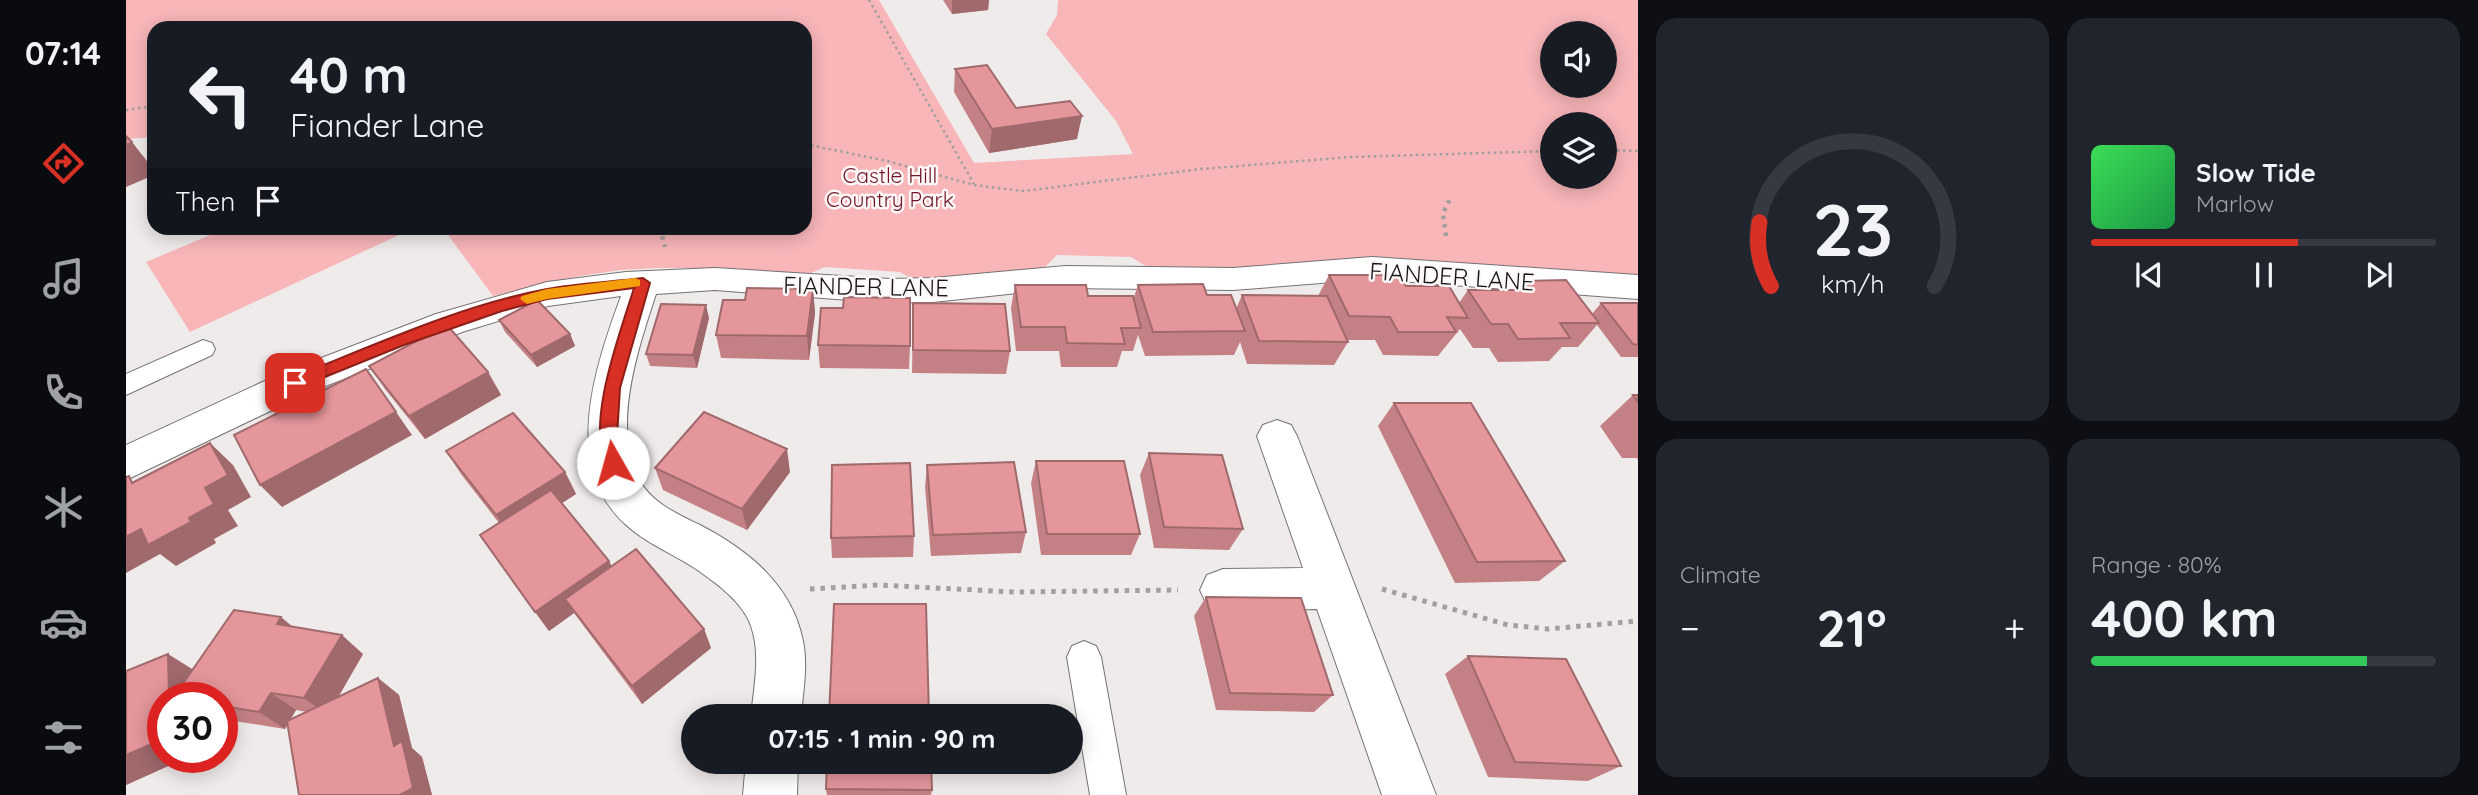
<!DOCTYPE html>
<html lang="en">
<head>
<meta charset="utf-8">
<style>
  body { margin:0; font-family:Quicksand,sans-serif; background:#20242c; color:#f1f3f6; height:100vh; display:flex; flex-direction:column; font-size:26px; white-space:nowrap }
  * { box-sizing:border-box; margin:0 }
  p { font-size:23px; color:#9ea1a6 }
  .icon { flex:none; width:38px; height:38px; fill:none; stroke:currentColor; stroke-width:2; stroke-linecap:round; stroke-linejoin:round }
  .map { position:relative; flex:1; overflow:hidden }
  .details { display:flex; flex-direction:column; gap:18px; padding:18px; background:#0d0f14; width:840px }
  .details>* { flex:none }
  .hud { position:absolute; left:21px; top:21px; width:665px; height:214px; border-radius:21px; box-shadow:0 4px 18px #0003; background:#171b24; color:#f1f3f6; overflow:hidden }
  .controls { position:absolute; left:1414px; top:21px; display:grid; gap:14px }
  .controls a { display:grid; place-items:center; width:77px; height:77px; border-radius:50%; background:#171b24; box-shadow:0 4px 18px #0003; font-size:35px }
  .speed { position:absolute; left:21px; top:682px; display:flex; gap:14px; font-size:35px; font-weight:700; text-align:center }
  .speed>* { display:grid; place-content:center; width:91px; height:91px; border-radius:50%; background:#171b24; box-shadow:0 4px 18px #0003; line-height:1 }
  .speed .limit { border:10px solid #d22; background:#fff; color:#111 }
  .pin { position:absolute; display:grid; place-items:center; width:60px; height:60px; color:#fff; margin:-30px; border-radius:14px; box-shadow:0 4px 10px #0006 }
  .me { position:absolute; width:77px; margin:-38px; rotate:353deg; stroke-linejoin:round; filter:drop-shadow(0 0 5px #0008) }
  .turn { display:flex; align-items:center; gap:24px; height:147px; padding:0 28px; font-size:32px }
  .turn .icon { width:91px; height:91px; stroke-width:2.5 }
  .turn b { display:block; font-size:49px; line-height:60px }
  .then { display:flex; align-items:center; height:66px; padding:0 28px; background:#0003; gap:14px; font-size:26px }
  .big { font-size:52px; font-weight:700; line-height:1.1 }
  .details .widget { flex:1; display:flex; flex-direction:column; justify-content:center; gap:10px; min-width:0; padding:0 24px; border-radius:21px; background:#20242c }
  .details .dial { align-items:center; gap:0 }
  .dial svg { height:182px; overflow:visible; fill:none; stroke:#363941; stroke-width:7; stroke-linecap:round; text-anchor:middle }
  .dial text { fill:#f1f3f6; stroke:none }
  .song { display:flex; align-items:center; gap:21px }
  .cover { width:84px; height:84px; border-radius:10px; background:linear-gradient(135deg,hsl(130 70% 55%),hsl(140 70% 35%)) }
  .played { height:7px; border-radius:4px; background:linear-gradient(90deg,#d93025 60%,#363941 60%) }
  .keys { display:flex; justify-content:space-around; direction:ltr }
  .heat { display:flex; justify-content:space-between; align-items:center; font-size:38px; direction:ltr }
  .charge { height:10px; border-radius:5px; background:linear-gradient(90deg,#34c759 80%,#363941 0) }
  .details .tiles { flex:1; display:grid; gap:18px; grid-template-columns:repeat(2,1fr) }
  .trip { position:absolute; left:555px; top:704px; width:402px; height:70px; border-radius:35px; background:#171b24; box-shadow:0 4px 18px #0003; font-weight:700; line-height:70px; text-align:center }
  main { display:flex; flex:1; min-height:0 }
  .tabs { display:flex; flex-direction:column; width:126px; justify-content:space-around; align-items:center; background:#090b0e; color:#9ea1a6 }
  .tabs .icon { width:49px; height:49px }
  .tabs .active { color:#d93025 }
  .tabs b { font-size:32px; color:#f1f3f6 }
  .map>svg:first-child { display:block }
</style>
</head>
<body>
<main>
<nav class="tabs">
<b>07:14</b>
<svg class="icon active" aria-label="directions" viewBox="0 0 24 24"><path d="M12 3l9 9-9 9-9-9zM9 14v-3h6M13 9l2 2-2 2"/></svg>
<svg class="icon" aria-label="music" viewBox="0 0 24 24"><path d="M9 18V5l10-2v13"/><circle cx="6" cy="18" r="3"/><circle cx="16" cy="16" r="3"/></svg>
<svg class="icon" aria-label="phone" viewBox="0 0 24 24"><path d="M5 4h4l2 5-3 2q2 4 5 5l2-3 5 2v4C11 20 4 13 5 4z"/></svg>
<svg class="icon" aria-label="climate" viewBox="0 0 24 24"><path d="M12 3v18M4 7l16 10M4 17L20 7"/></svg>
<svg class="icon" aria-label="car" viewBox="0 0 24 24"><path d="M5 17H2v-5l4-1 3-4h7l3 4 3 1v5h-3M9 17h6M6 11h13"/><circle cx="7" cy="17" r="2"/><circle cx="17" cy="17" r="2"/></svg>
<svg class="icon" aria-label="filters" viewBox="0 0 24 24"><path d="M4 7h16M4 17h16"/><circle cx="9" cy="7" r="2"/><circle cx="15" cy="17" r="2"/></svg>
</nav>
<div class="map">
<svg width="1512" height="795" viewBox="0 0 1512 795">
  <rect width="100%" height="100%" fill="#f0ebeb"/>
  <!-- green -->
  <g fill="#f8b6b9" fill-rule="evenodd">
    <path d="M0,0H753L848,163L1007,154L990,121L920,34L931,15L932,0H1512V275L1445,274L1259,257L1116,268H1023L1005,257L931,255L917,269L789,281L774,272L699,267L678,276L579,268H531L495,270L454,276L367,296L317,228H679V28H28V137L0,139ZM1426,33H1479V86H1426ZM1426,124H1479V177H1426Z"/>
    <polygon points="101,228 288,228 64,332 20,262"/>
  </g>
  <g fill="none" stroke-linecap="round" stroke-linejoin="round">
    <defs>
      <g id="service">
        <polygon points="77,340 86,343 89,349 86,355 0,395 0,374"/>
        <polygon points="958,641 970,646 975,657 1000,795 964,795 941,657 946,646"/>
      </g>
      <g id="minor">
        <path d="M1246,257L1512,275V299L1246,279L1107,290L939,288L807,302L764,303L589,290L530,294C513,346 484,429 514,481C526,503 553,515 574,525C622,550 666,585 677,641C682,665 677,692 675,716H625C628,687 635,654 625,626C617,602 590,583 570,569C546,553 519,543 498,523C435,464 470,365 495,296L422,306L336,332L182,393L0,480V445L156,373L310,314L421,282L500,272L589,268L764,279L807,278L939,266L1107,268Z"/>
        <polygon points="1151,420 1165,425 1171,436 1310,795 1256,795 1191,609 1097,611 1081,605 1074,590 1081,575 1097,569 1177,568 1131,436 1137,425"/>
        <polygon points="620,761 672,761 671,795 617,795"/>
      </g>
    </defs>
    <!-- service casing -->
    <use href="#service" stroke="#767272" stroke-width="2"/>
    <!-- minor casing -->
    <use href="#minor" stroke="#767272" stroke-width="2"/>
    <!-- path-far2 -->
    <g stroke="#a39f9f" stroke-width="2.5" stroke-dasharray="2.5 3.5" stroke-linecap="butt">
      <polyline points="743,0 848,184"/>
      <polyline points="0,110 28,106"/>
      <polyline points="679,144 761,161 848,185 897,191 1075,169 1224,157 1426,151"/>
      <polyline points="1479,150 1512,151"/>
    </g>
    <!-- path-far1 -->
    <g stroke="#a39f9f" stroke-width="4.5" stroke-dasharray="3.5 5" stroke-linecap="butt">
      <polyline points="534,228 539,247"/>
      <polyline points="1320,236 1317,213 1324,199"/>
    </g>
    <!-- path -->
    <g stroke="#a39f9f" stroke-width="5" stroke-dasharray="4.5 6" stroke-linecap="butt">
      <polyline points="684,589 752,585 888,592 1052,590"/>
      <polyline points="1256,589 1382,625 1422,629 1512,621"/>
    </g>
    <!-- service -->
    <use href="#service" fill="#fff" fill-rule="evenodd"/>
    <!-- minor -->
    <use href="#minor" fill="#fff" fill-rule="evenodd"/>
  </g>
  <!-- wall -->
  <g fill="#c48185" fill-rule="evenodd">
    <polygon points="817,0 863,0 862,10 826,14"/>
    <polygon points="829,69 890,108 951,139 863,153 828,92"/>
    <polygon points="1203,275 1280,286 1333,303 1342,290 1390,290 1396,281 1466,314 1475,303 1512,303 1512,357 1495,357 1471,325 1452,347 1436,347 1423,361 1372,362 1363,348 1347,348 1334,329 1312,356 1257,355 1249,340 1221,340 1222,342 1208,365 1121,364 1114,342 1108,355 1019,356 1012,335 1007,351 996,351 991,367 935,367 933,351 890,351 885,308 889,285 962,296 1007,300 1012,285 1081,295 1110,309 1116,295 1192,296"/>
    <polygon points="687,289 689,313 683,360 595,358 590,335"/>
    <polygon points="787,303 884,351 880,374 786,373"/>
    <polygon points="717,308 784,346 783,369 694,368 692,345"/>
    <polygon points="583,318 571,368 524,366 520,354"/>
    <polygon points="373,320 444,334 449,346 411,367 379,332"/>
    <polygon points="243,366 362,372 375,395 299,439 259,389"/>
    <polygon points="1507,395 1512,395 1512,460 1511,458 1496,458 1474,426"/>
    <polygon points="1268,403 1439,561 1413,581 1329,583 1252,426"/>
    <polygon points="320,451 439,472 450,494 436,503 485,567 578,629 585,648 516,704 448,613 423,631 354,535 373,523 335,474"/>
    <polygon points="1023,453 1117,529 1103,550 1028,548 1014,475"/>
    <polygon points="910,461 1014,534 1005,555 915,555 905,483"/>
    <polygon points="801,465 900,532 895,553 805,556 799,487"/>
    <polygon points="529,468 664,472 621,530 537,490"/>
    <polygon points="788,536 787,557 706,558 705,538"/>
    <polygon points="1080,597 1207,695 1188,712 1090,710 1068,616"/>
    <path d="M167,627L237,654L212,697L252,678L273,695L286,748L296,757L306,795H173L162,724L159,729L96,719V698H37V758H60L0,785V671L67,670ZM170,710L181,712L164,720Z"/>
    <polygon points="1342,656 1495,766 1462,781 1362,777 1319,674"/>
    <polygon points="700,789 806,790 805,795 701,795"/>
  </g>
  <!-- shaded-wall -->
  <g fill="#a0696c">
    <polygon points="826,0 863,0 862,10 826,14"/>
    <polygon points="956,116 951,139 863,153 866,129"/>
    <polygon points="6,142 28,170 28,175 0,187 0,145"/>
    <polygon points="687,289 689,313 683,360 681,336"/>
    <polygon points="580,305 583,318 571,368 567,355"/>
    <polygon points="444,334 449,346 411,367 405,355"/>
    <polygon points="362,372 375,395 299,439 283,416"/>
    <polygon points="270,412 286,435 156,507 134,485"/>
    <polygon points="84,443 107,465 125,497 102,510 112,526 88,539 90,543 50,566 34,554 0,573 0,537 15,529 63,518"/>
    <polygon points="661,449 664,472 621,530 616,509"/>
    <polygon points="439,472 450,494 384,537 370,515"/>
    <polygon points="483,561 493,581 439,599 448,613 423,631 409,612"/>
    <polygon points="155,617 179,637 151,624"/>
    <polygon points="578,629 585,648 516,704 506,686"/>
    <polygon points="216,635 237,654 202,715 178,698"/>
    <polygon points="42,654 71,672 72,698 43,698"/>
    <polygon points="252,678 273,695 286,748 296,757 306,795 274,795 268,746"/>
    <polygon points="145,693 170,710 159,729 133,712"/>
    <polygon points="37,739 37,758 60,758 0,785 0,755"/>
  </g>
  <!-- building -->
  <g fill="#e4969b" stroke="#a0696c" stroke-width="2">
    <polygon points="861,65 890,108 944,101 956,116 866,129 829,69"/>
    <polygon points="0,136 6,142 0,145"/>
    <polygon points="1203,275 1274,275 1280,286 1323,286 1342,318 1321,317 1330,332 1272,332 1264,317 1223,316"/>
    <polygon points="1440,280 1473,323 1434,323 1444,338 1392,339 1382,324 1365,324 1342,290 1403,290 1396,281"/>
    <polygon points="1077,284 1081,295 1105,295 1119,331 1027,332 1012,285"/>
    <polygon points="889,285 960,285 962,296 1007,296 1015,328 995,328 999,344 941,343 939,327 895,327"/>
    <polygon points="621,288 687,289 681,336 590,335 597,300 619,300"/>
    <polygon points="1116,295 1201,296 1222,342 1133,341"/>
    <polygon points="718,297 784,298 784,346 692,345 695,308 717,308"/>
    <polygon points="411,300 444,334 405,355 373,320"/>
    <polygon points="787,303 879,304 884,351 787,350"/>
    <polygon points="1475,303 1512,303 1512,345 1507,344"/>
    <polygon points="535,304 580,305 567,355 520,354"/>
    <polygon points="321,325 362,372 283,416 243,366"/>
    <polygon points="240,369 270,412 134,485 108,435"/>
    <polygon points="1507,395 1512,395 1512,402"/>
    <polygon points="1268,403 1345,403 1439,561 1351,562"/>
    <polygon points="578,412 661,449 616,509 529,468"/>
    <polygon points="387,413 439,472 370,515 320,451"/>
    <polygon points="84,443 102,475 79,488 88,504 63,518 65,522 22,545 15,529 0,537 0,477 3,476 6,483"/>
    <polygon points="1023,453 1096,455 1117,529 1038,527"/>
    <polygon points="910,461 998,461 1014,534 921,534"/>
    <polygon points="888,462 900,532 807,535 801,465"/>
    <polygon points="784,463 788,536 705,538 706,465"/>
    <polygon points="425,490 483,561 409,612 354,535"/>
    <polygon points="510,549 578,629 506,686 439,599"/>
    <polygon points="1080,597 1175,598 1207,695 1104,693"/>
    <polygon points="708,604 800,604 803,716 703,716"/>
    <polygon points="108,610 155,617 151,624 216,635 178,698 145,693 133,712 96,706 96,698 47,698"/>
    <polygon points="42,654 43,698 37,698 37,739 0,755 0,671"/>
    <polygon points="1342,656 1440,659 1495,766 1389,762"/>
    <polygon points="252,678 268,746 276,741 287,788 274,795 173,795 161,721"/>
    <polygon points="701,761 805,761 806,790 700,789"/>
  </g>
  <!-- route -->
  <path fill="#d93025" stroke="#8d1f18" stroke-width="2" d="M517,278L524,283L494,388L491,437L496,463L493,467H481C459,423 494,334 508,288L421,299L376,311L278,345L174,387L169,389L161,383L163,379C244,347 335,305 421,289C452,283 485,282 517,278Z"/>
  <!-- slow -->
  <polygon fill="#f59e0b" points="509,278 514,280 514,286 421,299 401,304 394,299 396,296 421,289"/>
  <g text-anchor="middle" dominant-baseline="central" stroke-width="5" stroke-linejoin="round" paint-order="stroke">
    <!-- far-park labels -->
    <g font-size="21" fill="#701426" stroke="#fdf8f8">
      <text x="764" y="175">Castle Hill<tspan x="764" dy="24">Country Park</tspan></text>
    </g>
    <!-- street labels -->
    <g font-size="24" fill="#191818" stroke="#fdf8f8">
      <text transform="translate(1326 276) rotate(4)">FIANDER LANE</text>
      <text transform="translate(740 286) rotate(1)">FIANDER LANE</text>
    </g>
  </g>
</svg>
<div class="controls">
<a><svg class="icon" aria-label="sound" viewBox="0 0 24 24"><path d="M4 9h4l5-4v14l-5-4H4zM17 9q2 3 0 6"/></svg></a>
<a><svg class="icon" aria-label="layers" viewBox="0 0 24 24"><path d="M12 4l9 5-9 5-9-5zM3 14l9 5 9-5"/></svg></a>
</div>
<div class="speed"><div class="limit">30</div></div>
<div class="pin" style="left:169px;top:383px;background:#d93025"><svg class="icon" aria-label="arrive" viewBox="0 0 24 24"><path d="M6 21V4h12l-3 4 3 4H6"/></svg></div>
<svg class="me" style="left:487px;top:463px" viewBox="-20 -20 40 40"><circle r="19" fill="#fff"/><path d="M0-13L10 11 0 6-10 11z" fill="#d93025"/></svg>
<div class="trip">07:15 · 1 min · 90 m</div>
<div class="hud">
<div class="turn"><svg class="icon" aria-label="left" viewBox="0 0 24 24"><path d="M17 20v-9H6M10 6l-5 5 5 5"/></svg><div><b>40 m</b>Fiander Lane</div></div>
<div class="then">Then<svg class="icon" aria-label="arrive" viewBox="0 0 24 24"><path d="M6 21V4h12l-3 4 3 4H6"/></svg></div>
</div>
</div>
<section class="details">
<div class="tiles">
<div class="widget dial"><svg viewBox="0 0 100 80">
<path d="M14 69A42 42 0 1 1 86 69"/>
<path d="M14 69A42 42 0 0 1 9 41" stroke="#d93025"/>
<text x="50" y="56" font-size="32" font-weight="700">23</text>
<text x="50" y="72" font-size="11">km/h</text>
</svg></div>
<div class="widget">
<div class="song"><i class="cover"></i><div><b>Slow Tide</b><p>Marlow</p></div></div>
<div class="played"></div>
<div class="keys"><svg class="icon" aria-label="previous" viewBox="0 0 24 24"><path d="M18 5L8 12l10 7zM5 5v14"/></svg><svg class="icon" aria-label="pause" viewBox="0 0 24 24"><path d="M8 5v14M16 5v14"/></svg><svg class="icon" aria-label="next" viewBox="0 0 24 24"><path d="M6 5l10 7-10 7zM19 5v14"/></svg></div>
</div>
<div class="widget"><p>Climate</p>
<div class="heat"><a>−</a><b class="big">21°</b><a>+</a></div>
</div>
<div class="widget"><p>Range · 80%</p><b class="big">400 km</b><div class="charge"></div></div>
</div>
</section>
</main>
</body>
</html>
